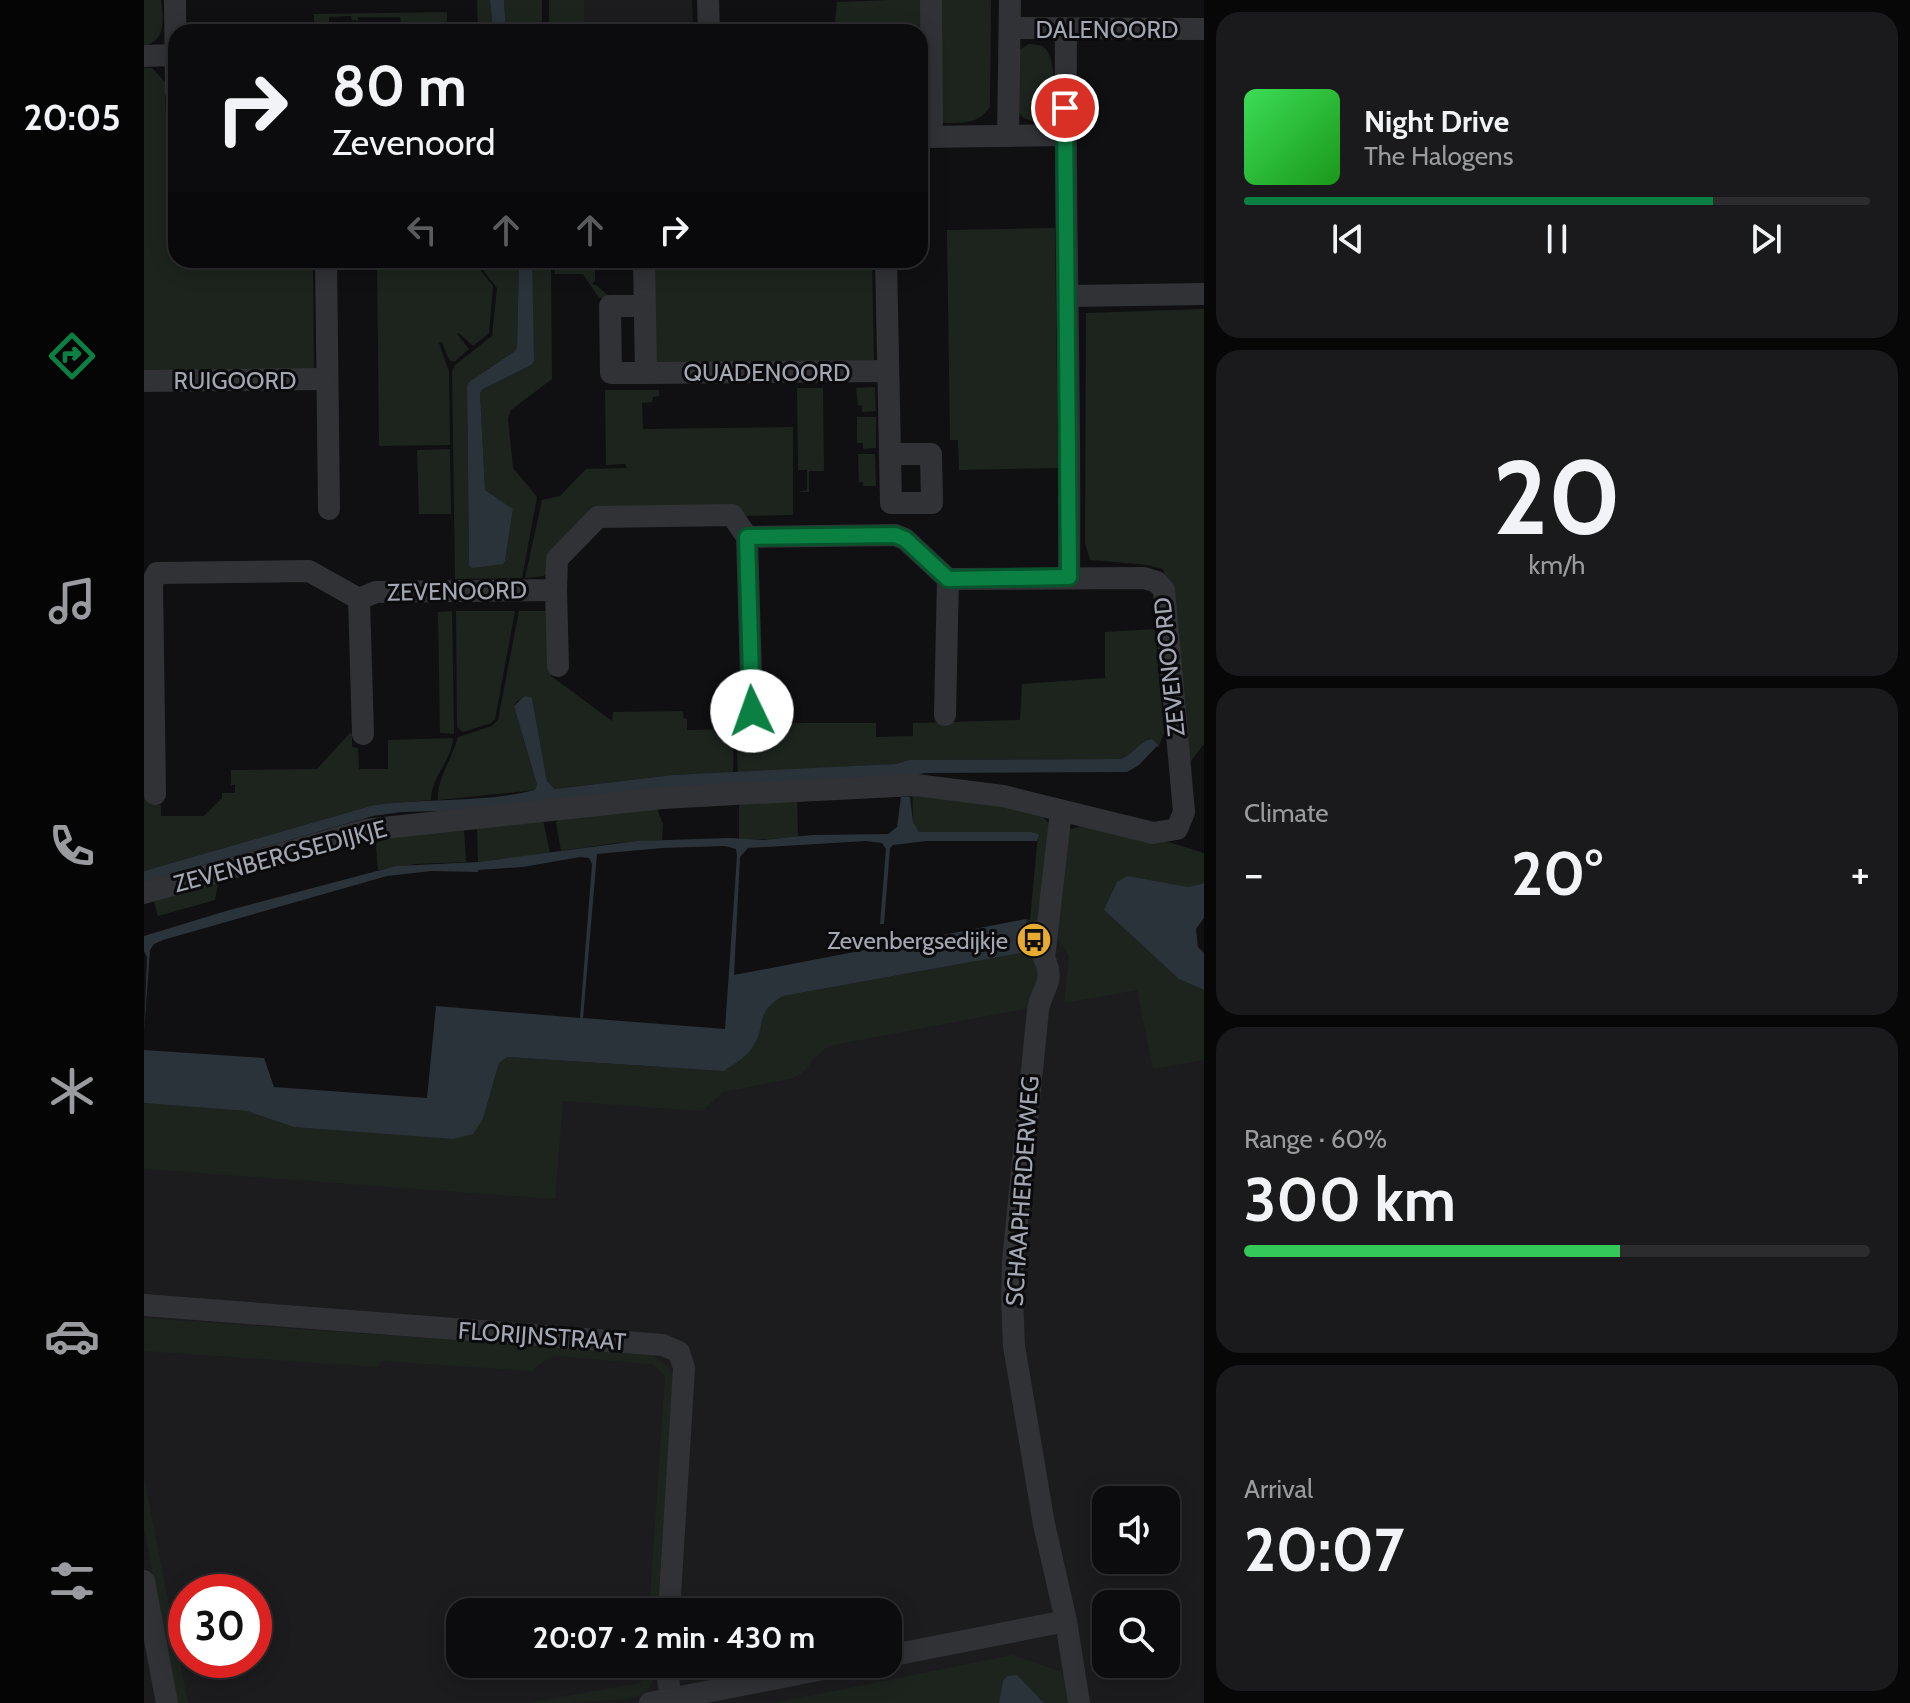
<!DOCTYPE html>
<html lang="en">
<head>
<meta charset="utf-8">
<style>
  body { margin:0; font-family:Cabin,sans-serif; background:#1a1a1c; color:#f1f3f6; height:100vh; display:flex; flex-direction:column; font-size:30px; white-space:nowrap }
  * { box-sizing:border-box; margin:0 }
  p { font-size:26px; color:#9a9b9e }
  .icon { flex:none; width:44px; height:44px; fill:none; stroke:currentColor; stroke-width:2; stroke-linecap:round; stroke-linejoin:round }
  .map { position:relative; flex:1; overflow:hidden }
  .details { display:flex; flex-direction:column; gap:12px; padding:12px; background:#070708; width:706px }
  .details>* { flex:none }
  .banner { position:absolute; left:24px; top:24px; width:760px; height:244px; border-radius:24px; box-shadow:0 4px 20px #0003,0 0 0 2px #2c2c2e; background:#0c0c0e; color:#f1f3f6; overflow:hidden }
  .buttons { position:absolute; left:948px; top:1486px; display:grid; gap:16px }
  .buttons a { display:grid; place-items:center; width:88px; height:88px; border-radius:16px; background:#0c0c0e; box-shadow:0 4px 20px #0003,0 0 0 2px #2c2c2e; font-size:40px }
  .speed { position:absolute; left:24px; top:1574px; display:flex; gap:16px; font-size:40px; font-weight:700; text-align:center }
  .speed>* { display:grid; place-content:center; width:104px; height:104px; border-radius:50%; background:#0c0c0e; box-shadow:0 4px 20px #0003,0 0 0 2px #2c2c2e; line-height:1 }
  .speed .limit { border:12px solid #d22; background:#fff; color:#111 }
  .pin { position:absolute; display:grid; place-items:center; width:68px; height:68px; color:#fff; margin:-34px; border:4px solid #fff; border-radius:50%; box-shadow:0 2px 8px #0007 }
  .me { position:absolute; width:88px; margin:-44px; rotate:357deg; stroke-linejoin:round; filter:drop-shadow(0 0 6px #0008) }
  .turn { display:flex; align-items:center; gap:28px; height:168px; padding:0 32px; font-size:36px }
  .turn .icon { width:104px; height:104px; stroke-width:2.5 }
  .turn b { display:block; font-size:56px; line-height:68px }
  .lanes { display:flex; align-items:center; height:76px; padding:0 32px; background:#0003; justify-content:center; gap:40px; direction:ltr }
  .lanes .off { opacity:.35 }
  .big { font-size:60px; font-weight:700; line-height:1.1 }
  .details .card { flex:1; display:flex; flex-direction:column; justify-content:center; gap:12px; min-width:0; padding:0 28px; border-radius:24px; background:#1a1a1c }
  .details .dial { align-items:center; gap:0 }
  .dial b { font-size:104px; line-height:1 }
  .song { display:flex; align-items:center; gap:24px }
  .cover { width:96px; height:96px; border-radius:12px; background:linear-gradient(135deg,hsl(130 70% 55%),hsl(120 70% 35%)) }
  .played { height:8px; border-radius:4px; background:linear-gradient(90deg,#0b8043 75%,#2c2c2e 75%) }
  .keys { display:flex; justify-content:space-around; direction:ltr }
  .heat { display:flex; justify-content:space-between; align-items:center; font-size:44px; direction:ltr }
  .charge { height:12px; border-radius:6px; background:linear-gradient(90deg,#34c759 60%,#2c2c2e 0) }
  .trip { position:absolute; left:302px; top:1598px; width:456px; height:80px; border-radius:24px; background:#0c0c0e; box-shadow:0 4px 20px #0003,0 0 0 2px #2c2c2e; font-weight:700; line-height:80px; text-align:center }
  main { display:flex; flex:1; min-height:0 }
  .dock { display:flex; flex-direction:column; width:144px; justify-content:space-around; align-items:center; background:#050506; color:#9a9b9e }
  .dock .icon { width:56px; height:56px }
  .dock .current { color:#0b8043 }
  .dock b { font-size:36px; color:#f1f3f6 }
  .map>svg:first-child { display:block }
</style>
</head>
<body>
<main>
<nav class="dock">
<b>20:05</b>
<svg class="icon current" aria-label="directions" viewBox="0 0 24 24"><path d="M12 3l9 9-9 9-9-9zM9 14v-3h6M13 9l2 2-2 2"/></svg>
<svg class="icon" aria-label="music" viewBox="0 0 24 24"><path d="M9 18V5l10-2v13"/><circle cx="6" cy="18" r="3"/><circle cx="16" cy="16" r="3"/></svg>
<svg class="icon" aria-label="phone" viewBox="0 0 24 24"><path d="M5 4h4l2 5-3 2q2 4 5 5l2-3 5 2v4C11 20 4 13 5 4z"/></svg>
<svg class="icon" aria-label="climate" viewBox="0 0 24 24"><path d="M12 3v18M4 7l16 10M4 17L20 7"/></svg>
<svg class="icon" aria-label="car" viewBox="0 0 24 24"><path d="M5 17H2v-5l4-1 3-4h7l3 4 3 1v5h-3M9 17h6M6 11h13"/><circle cx="7" cy="17" r="2"/><circle cx="17" cy="17" r="2"/></svg>
<svg class="icon" aria-label="filters" viewBox="0 0 24 24"><path d="M4 7h16M4 17h16"/><circle cx="9" cy="7" r="2"/><circle cx="15" cy="17" r="2"/></svg>
</nav>
<div class="map">
<svg width="1060" height="1703" viewBox="0 0 1060 1703">
  <rect width="100%" height="100%" fill="#101012"/>
  <!-- built -->
  <g fill="#1c1c1f" fill-rule="evenodd">
    <polygon points="428,0 548,0 549,32 428,32"/>
    <path d="M935,923L1060,984V1703H0V1103L339,1119L605,1043ZM962,1500H1022V1560H962ZM42,1592H110V1660H42ZM962,1604H1022V1664H962ZM316,1612H744V1664H316Z"/>
  </g>
  <!-- green -->
  <g fill="#1d241e">
    <path d="M0,0H17C19,18 23,41 0,46Z"/>
    <polygon points="333,0 346,0 349,32 334,32"/>
    <polygon points="360,0 398,0 398,32 362,32"/>
    <rect x="405" y="0" width="35" height="32"/>
    <path d="M744,0H847L846,107C830,131 803,120 776,123V32H567V24L691,23L693,2Z"/>
    <polygon points="303,12 303,32 261,32 261,24 257,24 256,17 214,17 213,24 212,20 208,20 207,16 185,17 185,24 84,26 84,24 170,23 170,14"/>
    <path d="M885,44C887,44 896,45 898,46C914,54 909,98 909,114L895,124L878,117L873,109L872,52Z"/>
    <polygon points="0,68 8,68 21,82 23,154 32,154 32,260 169,260 170,371 0,373"/>
    <polygon points="911,228 914,468 815,470 814,440 806,440 803,230"/>
    <polygon points="233,260 328,260 349,286 345,333 329,346 315,333 313,334 325,349 310,362 305,360 298,342 295,343 305,372 306,445 235,446"/>
    <polygon points="331,260 375,260 373,346 371,351 325,382 323,386 325,565 359,564 361,561 369,509 341,491 336,393 339,389 387,365 388,260 407,260 408,379 367,410 364,418 369,468 393,497 378,578 311,579 308,372 311,365 348,336 353,288"/>
    <polygon points="411,260 451,260 451,281 447,284 452,285 467,298 455,298 439,274 411,274"/>
    <polygon points="506,260 728,260 730,360 509,364"/>
    <polygon points="1060,309 1060,744 1041,769 1025,586 1019,569 1004,565 946,560 941,543 942,313"/>
    <polygon points="731,387 732,411 718,412 718,406 714,405 712,388"/>
    <polygon points="653,388 679,388 680,471 665,471 665,492 654,492 663,490 663,470 654,470"/>
    <polygon points="461,390 515,390 515,396 509,397 508,402 498,403 499,429 649,427 649,515 597,516 459,509 400,576 381,578 398,500 416,496 442,469 483,468 481,464 462,465"/>
    <polygon points="713,417 732,417 732,448 719,449 719,443 713,443"/>
    <polygon points="306,449 307,514 275,514 273,450"/>
    <polygon points="714,454 731,454 732,486 719,486 719,482 715,482"/>
    <polygon points="308,611 310,734 296,733 294,612"/>
    <polygon points="312,611 371,611 351,719 347,723 319,732 313,727"/>
    <path d="M375,611H407V676L468,721L469,712L539,711V718L543,719V730L590,729L589,773L529,775L409,789L403,781L388,698L373,701L370,706L393,785L392,790L294,800C293,777 308,760 314,737L348,726L354,720Z"/>
    <polygon points="1011,629 1020,733 1014,748 1006,738 986,755 976,759 765,760 751,764 594,773 592,729 622,729 622,723 732,723 732,737 769,736 769,723 876,720 878,684 961,678 961,632"/>
    <path d="M206,733L208,734V747L214,748L215,769H244V740L309,738C308,761 287,776 287,800L230,805L0,871V796L11,804L17,805V816H60L78,798V793H91V785H87V770L173,769Z"/>
    <path d="M768,789L897,814L905,824L897,971L885,1008L684,1046L669,1059L662,1070L650,1078L579,1092L558,1111L419,1101L411,1199L0,1169V1103L103,1111L150,1127L309,1139L339,1119L355,1063L363,1057L580,1071C589,1063 609,1051 613,1039C623,1017 612,1012 639,996L882,952V919L886,920L894,834L775,832L769,822Z"/>
    <polygon points="653,796 654,838 595,840 595,799"/>
    <polygon points="512,806 519,824 518,840 471,843 417,851 412,823 417,815"/>
    <polygon points="399,820 406,853 334,862 333,827"/>
    <polygon points="940,825 1028,843 1060,853 1060,883 1044,887 1017,884 960,910 1035,979 1060,990 1060,1060 1009,1069 993,990 920,1003 925,956 912,936 924,830"/>
    <polygon points="320,830 322,862 272,864 234,870 231,835"/>
    <polygon points="75,877 71,900 14,916 9,898"/>
    <polygon points="0,1318 507,1354 526,1369 529,1375 514,1612 505,1612 521,1377 509,1364 408,1356 387,1371 238,1361 233,1367 0,1351"/>
    <polygon points="0,1477 44,1703 34,1703 31,1691 0,1527"/>
    <polygon points="868,1655 918,1672 924,1703 900,1703 897,1698 859,1681 855,1703 631,1703"/>
    <path d="M501,1664H511C510,1675 510,1685 501,1693C484,1703 410,1703 384,1703L496,1683Z"/>
  </g>
  <!-- water -->
  <g fill="#2a3339" fill-rule="evenodd">
    <polygon points="346,0 360,0 362,32 349,32"/>
    <polygon points="375,260 388,260 390,361 387,365 339,389 336,393 341,490 369,509 361,561 359,564 328,568 325,565 323,386 325,382 371,351 373,346"/>
    <path d="M381,696L388,698L403,781L410,789L529,775L751,764L765,760L976,759C989,756 996,740 1008,739L1014,745L995,765L983,772L782,773L765,776L326,810L258,812L229,816L0,882V871L230,805C283,798 339,803 391,790L393,785L370,706Z"/>
    <path d="M757,797H766L769,822L775,832H886L895,834L893,841H782L749,845L746,848L740,924H736L742,849L738,843L722,841L604,848L596,857L590,975L882,919V952L639,996C610,1013 623,1024 610,1045C603,1057 591,1063 580,1071L363,1057L355,1063L339,1119L329,1134L309,1139L150,1127L103,1111L0,1103V1050L120,1058L130,1087L283,1098L292,1006L436,1018L448,864L445,858L436,857L379,867L334,870V872L287,871L243,876L19,940L10,944L6,950L0,1033L3,957L0,951V936L82,911L252,866L334,862L493,841L586,838L619,840L669,835L744,834L753,827ZM581,846L592,849L593,856L581,1029L439,1018L453,854L518,848Z"/>
    <polygon points="983,876 1044,887 1060,883 1060,918 1052,929 1054,947 1060,953 1060,990 1035,979 960,910 973,882"/>
    <polygon points="873,1675 900,1703 855,1703 859,1681 864,1676"/>
  </g>
  <g fill="none" stroke-linecap="round" stroke-linejoin="round">
    <!-- minor -->
    <g stroke="#313236" stroke-width="22">
      <polyline points="31,0 32,92"/>
      <polyline points="564,0 565,32"/>
      <polyline points="787,0 788,137"/>
      <polyline points="866,28 1060,29"/>
      <path d="M922,29C920,212 927,394 925,577"/>
      <polyline points="0,56 30,55"/>
      <polyline points="864,136 866,0"/>
      <polyline points="776,137 921,135"/>
      <polyline points="182,260 185,509"/>
      <polyline points="500,260 502,373 743,371"/>
      <polyline points="742,260 747,503 788,503 787,454 746,454"/>
      <polyline points="924,296 1060,294"/>
      <polyline points="500,306 466,306 467,373 502,373"/>
      <polyline points="0,381 181,379"/>
      <polyline points="603,537 608,711"/>
      <polyline points="412,590 414,666"/>
      <polyline points="215,599 219,734"/>
      <polyline points="801,715 804,579"/>
      <path d="M917,811L900,958C912,983 898,986 894,1010L869,1261L868,1298L870,1346L900,1524L922,1621L935,1703"/>
      <polyline points="0,893 221,830 519,798 591,794 772,785 859,796 1009,833 1033,829 1040,812 1020,590 1013,582 1000,578 804,579 761,539 751,535 603,537 588,515 454,517 413,559 412,590 232,592 215,599 165,571 13,573 8,583 11,794"/>
      <polyline points="0,1305 519,1345 535,1352 540,1368 525,1612"/>
      <polyline points="0,1581 23,1703"/>
      <polyline points="744,1656 922,1621"/>
      <polyline points="522,1664 527,1699"/>
      <polyline points="506,1703 704,1664"/>
    </g>
  </g>
  <g fill="none" stroke-linecap="round" stroke-linejoin="round">
    <defs>
      <polyline id="route" points="608,711 603,537 751,535 761,539 804,579 925,577 921,108"/>
    </defs>
    <!-- route casing -->
    <use href="#route" stroke="#07532c" stroke-width="20"/>
    <!-- route -->
    <use href="#route" stroke="#0b8043" stroke-width="14"/>
  </g>
  <!-- icons -->
  <defs>
    <symbol id="bus-disc" viewBox="-11 -11 22 22"><circle r="9.5" fill="#e8ab32" stroke="#0b0b0d"/><path d="M-5-6H5V4H4V6H2V4H-2V6H-4V4H-5ZM-3.5-4V0h7V-4ZM-3.5 1.2v1.5H-2V1.2ZM2 1.2v1.5H3.5V1.2Z" fill="#111"/></symbol>
  </defs>
  <g fill-rule="evenodd">
    <use href="#bus-disc" x="870" y="920" width="40" height="40"/>
  </g>
  <g text-anchor="middle" dominant-baseline="central" stroke-width="6" stroke-linejoin="round" paint-order="stroke">
    <!-- street labels -->
    <g font-size="24" fill="#a2a7b2" stroke="#0b0b0d">
      <text x="963" y="29">DALENOORD</text>
      <text x="623" y="372">QUADENOORD</text>
      <text x="91" y="380">RUIGOORD</text>
      <text transform="translate(313 591) rotate(-1)">ZEVENOORD</text>
      <text transform="translate(1025 667) rotate(-96)">ZEVENOORD</text>
      <text transform="translate(136 856) rotate(-15)">ZEVENBERGSEDIJKJE</text>
      <text transform="translate(878 1191) rotate(-86)">SCHAAPHERDERWEG</text>
      <text transform="translate(398 1336) rotate(4)">FLORIJNSTRAAT</text>
    </g>
    <!-- poi labels -->
    <g font-size="24" fill="#a2a7b2" stroke="#0b0b0d" text-anchor="end">
      <text x="864" y="940">Zevenbergsedijkje</text>
    </g>
  </g>
</svg>
<div class="buttons">
<a><svg class="icon" aria-label="sound" viewBox="0 0 24 24"><path d="M4 9h4l5-4v14l-5-4H4zM17 9q2 3 0 6"/></svg></a>
<a><svg class="icon" aria-label="search" viewBox="0 0 24 24"><circle cx="10" cy="10" r="6"/><path d="M15 15l6 6"/></svg></a>
</div>
<div class="speed"><div class="limit">30</div></div>
<div class="pin" style="left:921px;top:108px;background:#d93025"><svg class="icon" aria-label="arrive" viewBox="0 0 24 24"><path d="M6 21V4h12l-3 4 3 4H6"/></svg></div>
<svg class="me" style="left:608px;top:711px" viewBox="-20 -20 40 40"><circle r="19" fill="#fff"/><path d="M0-13L10 11 0 6-10 11z" fill="#0b8043"/></svg>
<div class="trip">20:07 · 2 min · 430 m</div>
<div class="banner">
<div class="turn"><svg class="icon" aria-label="right" viewBox="0 0 24 24"><path d="M7 20v-9h11M14 6l5 5-5 5"/></svg><div><b>80 m</b>Zevenoord</div></div>
<div class="lanes"><svg class="icon off" aria-label="left" viewBox="0 0 24 24"><path d="M17 20v-9H6M10 6l-5 5 5 5"/></svg><svg class="icon off" aria-label="ahead" viewBox="0 0 24 24"><path d="M12 20V5M6 11l6-6 6 6"/></svg><svg class="icon off" aria-label="ahead" viewBox="0 0 24 24"><path d="M12 20V5M6 11l6-6 6 6"/></svg><svg class="icon" aria-label="right" viewBox="0 0 24 24"><path d="M7 20v-9h11M14 6l5 5-5 5"/></svg></div>
</div>
</div>
<section class="details">
<div class="card">
<div class="song"><i class="cover"></i><div><b>Night Drive</b><p>The Halogens</p></div></div>
<div class="played"></div>
<div class="keys"><svg class="icon" aria-label="previous" viewBox="0 0 24 24"><path d="M18 5L8 12l10 7zM5 5v14"/></svg><svg class="icon" aria-label="pause" viewBox="0 0 24 24"><path d="M8 5v14M16 5v14"/></svg><svg class="icon" aria-label="next" viewBox="0 0 24 24"><path d="M6 5l10 7-10 7zM19 5v14"/></svg></div>
</div>
<div class="card dial"><b>20</b><p>km/h</p></div>
<div class="card"><p>Climate</p>
<div class="heat"><a>−</a><b class="big">20°</b><a>+</a></div>
</div>
<div class="card"><p>Range · 60%</p><b class="big">300 km</b><div class="charge"></div></div>
<div class="card"><p>Arrival</p><b class="big">20:07</b></div>
</section>
</main>
</body>
</html>
